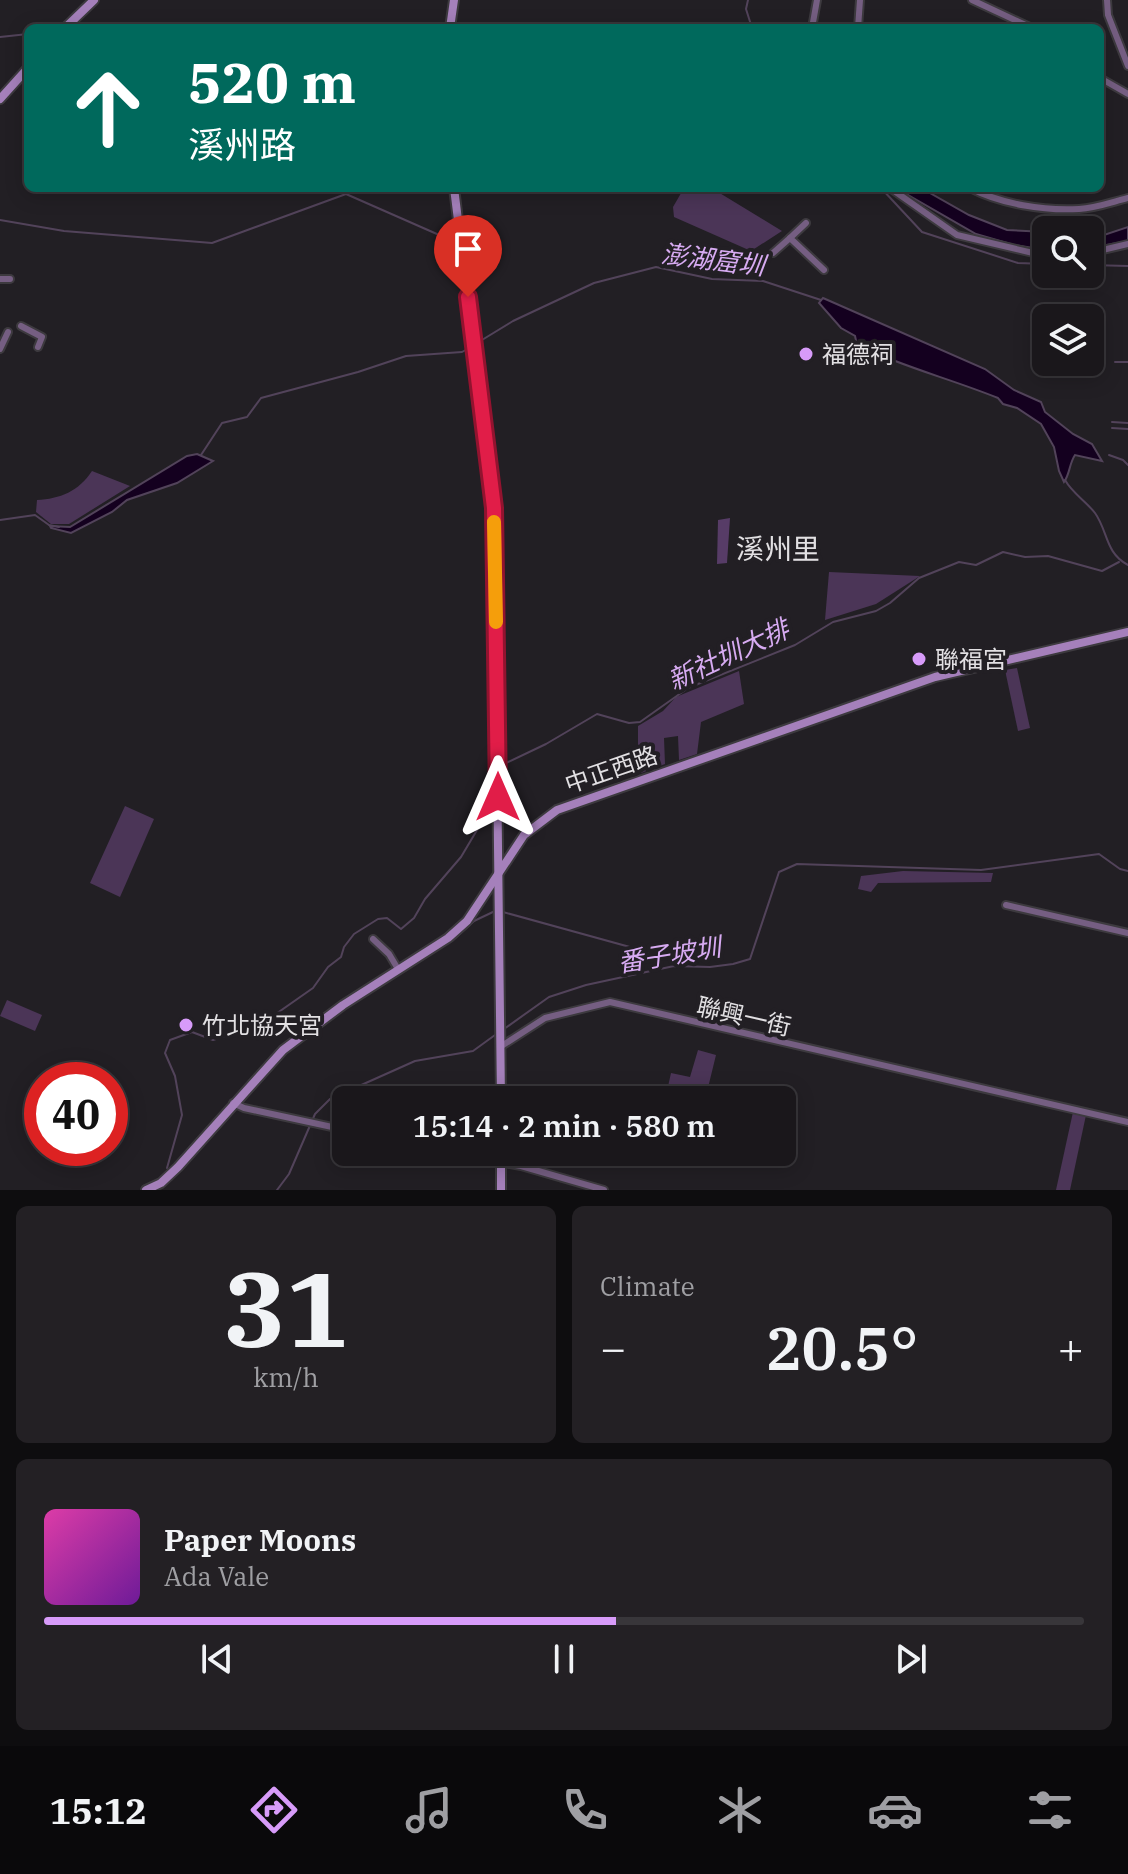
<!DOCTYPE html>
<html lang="en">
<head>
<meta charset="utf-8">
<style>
  body { margin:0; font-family:"IBM Plex Serif","Noto Sans TC",serif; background:#232024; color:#f1f3f6; height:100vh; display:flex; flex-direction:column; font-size:30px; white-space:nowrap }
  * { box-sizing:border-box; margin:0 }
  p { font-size:26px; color:#9f9fa3 }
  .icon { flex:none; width:44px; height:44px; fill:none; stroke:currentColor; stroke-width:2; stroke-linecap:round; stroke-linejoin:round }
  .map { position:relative; height:1190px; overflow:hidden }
  .side { display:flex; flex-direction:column; gap:16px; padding:16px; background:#0e0d0f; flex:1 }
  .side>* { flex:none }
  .guide { position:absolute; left:24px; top:24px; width:1080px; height:168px; border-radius:12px; box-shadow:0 4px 20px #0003,0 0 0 2px #38363a; background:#00695c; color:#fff; overflow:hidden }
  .buttons { position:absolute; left:1032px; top:216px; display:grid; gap:16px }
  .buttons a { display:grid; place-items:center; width:72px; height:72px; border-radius:12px; background:#1a171b; box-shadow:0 4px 20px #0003,0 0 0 2px #38363a; font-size:40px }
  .speed { position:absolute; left:24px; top:1062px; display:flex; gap:16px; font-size:40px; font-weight:700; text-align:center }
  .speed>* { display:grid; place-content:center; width:104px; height:104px; border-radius:50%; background:#1a171b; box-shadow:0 4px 20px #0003,0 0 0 2px #38363a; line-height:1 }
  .speed .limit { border:12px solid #d22; background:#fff; color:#111 }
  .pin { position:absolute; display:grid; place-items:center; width:68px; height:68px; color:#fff; margin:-82px -34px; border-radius:50% 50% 50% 0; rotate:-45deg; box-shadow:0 0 8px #0007 }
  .pin .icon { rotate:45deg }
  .me { position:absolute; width:88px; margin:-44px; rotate:0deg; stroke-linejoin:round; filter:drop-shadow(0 0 6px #0008) }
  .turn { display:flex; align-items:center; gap:28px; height:168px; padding:0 32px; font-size:36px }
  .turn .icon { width:104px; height:104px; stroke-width:2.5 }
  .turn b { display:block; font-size:56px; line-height:68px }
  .big { font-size:60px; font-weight:600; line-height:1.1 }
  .side .tile { flex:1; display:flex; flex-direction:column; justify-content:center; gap:12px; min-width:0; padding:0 28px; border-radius:12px; background:#232024 }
  .side .dial { align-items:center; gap:0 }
  .dial b { font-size:104px; line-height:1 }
  .song { display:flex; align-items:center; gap:24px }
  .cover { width:96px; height:96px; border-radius:12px; background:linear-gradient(135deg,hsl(320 70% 55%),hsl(280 70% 35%)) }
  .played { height:8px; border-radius:4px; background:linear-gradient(90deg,#d79bf9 55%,#38363a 55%) }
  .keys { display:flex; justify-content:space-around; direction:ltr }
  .heat { display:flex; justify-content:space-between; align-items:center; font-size:44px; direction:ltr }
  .side .tiles { flex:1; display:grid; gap:16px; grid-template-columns:1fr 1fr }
  .tile:last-child { grid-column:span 2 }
  .trip { position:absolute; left:332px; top:1086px; width:464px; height:80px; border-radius:12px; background:#1a171b; box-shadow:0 4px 20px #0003,0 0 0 2px #38363a; font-weight:600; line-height:80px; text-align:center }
  .tab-bar { display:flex; height:128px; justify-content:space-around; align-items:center; background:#0a090b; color:#9f9fa3 }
  .tab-bar .icon { width:56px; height:56px }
  .tab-bar .current { color:#d79bf9 }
  .tab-bar b { font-size:36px; color:#f1f3f6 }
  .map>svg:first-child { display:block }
</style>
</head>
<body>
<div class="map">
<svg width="1128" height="1190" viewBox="0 0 1128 1190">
  <rect width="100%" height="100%" fill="#221f24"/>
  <!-- green -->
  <g fill="#4b3557">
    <polygon points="684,188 721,188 718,192 782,231 751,251 674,217 673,207"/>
    <path d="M92,471L130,486L69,524H51L36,512L37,500C60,499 79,491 92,471Z"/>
    <polygon points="829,572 920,576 876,604 825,620"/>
    <polygon points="1017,668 1030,728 1018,731 1005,670"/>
    <polygon points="739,671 744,704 701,722 697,754 679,760 678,736 664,738 665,764 641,773 638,764 638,726 663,711 676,697"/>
    <polygon points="125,806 154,819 120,897 90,883"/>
    <polygon points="903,871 993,873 991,882 878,883 871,892 858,889 861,876"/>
    <polygon points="7,1000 42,1015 35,1031 0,1016"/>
    <polygon points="698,1050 716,1055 705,1100 665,1100 671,1073 690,1077"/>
    <polygon points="1073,1112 1086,1115 1070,1190 1056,1190"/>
  </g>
  <!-- forest -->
  <polygon fill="#573c67" points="730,518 727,563 717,564 718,520"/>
  <!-- water -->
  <g fill="#14001f" stroke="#52435a" stroke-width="2">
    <polygon points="896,188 921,188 969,215 1007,230 1046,232 1046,250 1014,245 976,234"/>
    <polygon points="1128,227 1128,241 1090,248 1090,235 1101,236"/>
    <path d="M823,298L985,369L1014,390L1041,402L1045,412L1073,434L1092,444L1102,461L1075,455C1069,464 1070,474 1064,482L1059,471L1054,447L1041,424L1017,408L1003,404L998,398C951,379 903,367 857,345L855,336L841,328L819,303Z"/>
    <polygon points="197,454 213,461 177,483 127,500 112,512 71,533 51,528 50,526 70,527 187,456"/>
  </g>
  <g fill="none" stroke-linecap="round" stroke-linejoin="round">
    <!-- stream -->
    <g stroke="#52435a" stroke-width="2">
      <polyline points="748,0 746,9 752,28"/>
      <polyline points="0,37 28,34"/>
      <polyline points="881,188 922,232 1018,263 1046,264"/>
      <polyline points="0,220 64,231 212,243 346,194 446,238"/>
      <polyline points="1090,265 1128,266"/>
      <polyline points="477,343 513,321 594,283 656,267 712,279 763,281 821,300"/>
      <polyline points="1115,362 1128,362"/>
      <polyline points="1112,422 1128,423"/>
      <polyline points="1112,428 1128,429"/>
      <polyline points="201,455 222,423 247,417 261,398 358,372 406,356 462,352 471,347"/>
      <polyline points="1109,455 1123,460 1128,465"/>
      <path d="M1065,480C1073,494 1085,500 1095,513C1108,531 1105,553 1128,565"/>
      <polyline points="0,520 35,515 49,525 59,527"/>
      <polyline points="500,766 546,744 597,714 629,723 640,722 688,688 795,645 833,622 876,611 890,603 919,578 959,562 976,565 1003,552 1025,557 1048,556 1102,571 1119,562"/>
      <polyline points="503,912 648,952"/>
      <polyline points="452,941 474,921 495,911"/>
      <polyline points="504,1029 549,997 586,985 674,966 710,967 733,964 750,959 779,872 797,864 981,870 1099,854 1120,869 1128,871"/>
      <polyline points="247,1030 263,1023 313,988 328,967 341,957 344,947 354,934 378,919 387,918 401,929 414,918 425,899 461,857 480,825 481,815 490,795 494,769"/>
      <polyline points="167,1168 182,1115 175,1076 165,1053 170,1040 192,1032 213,1040 234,1033"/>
      <polyline points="171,1180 213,1133"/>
      <polyline points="277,1190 289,1174 315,1114 330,1099 415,1061 473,1051 495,1035"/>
    </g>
    <defs>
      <g id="street">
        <polyline points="972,0 1032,28"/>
        <polyline points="1107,0 1108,15 1128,66"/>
        <polyline points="812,28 817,0"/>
        <polyline points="858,28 860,0"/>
        <polyline points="1100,78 1128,94"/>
        <polyline points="890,188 957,235 1033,253 1046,254"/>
        <path d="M970,188C1001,204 1044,211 1079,209C1096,208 1112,202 1128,198"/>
        <polyline points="806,223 790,238 824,270"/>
        <polyline points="773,253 790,238"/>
        <polyline points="1090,253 1128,244"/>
        <polyline points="0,279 10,279"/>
        <polyline points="21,326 42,337 38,347"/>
        <polyline points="0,349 8,332"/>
        <polyline points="1006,905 1128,933"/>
        <polyline points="373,939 389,954 398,969"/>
        <polyline points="500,1047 545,1018 610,1002 1128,1122"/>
        <polyline points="233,1103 244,1108 346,1130"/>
        <polyline points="441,1152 521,1166 604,1190"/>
      </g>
      <g id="secondary">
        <polyline points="65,28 94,0"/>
        <polyline points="450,28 454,0"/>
        <polyline points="0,99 28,68"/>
        <polyline points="454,188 494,508 501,1100"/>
        <polyline points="501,1152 501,1190"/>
        <polyline points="146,1190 161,1183 178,1167 283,1050 343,1005 448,938 467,921 524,835 557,810 935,677 1128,632"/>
      </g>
    </defs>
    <!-- street casing -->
    <use href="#street" stroke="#3d3a3f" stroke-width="10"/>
    <!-- secondary casing -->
    <use href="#secondary" stroke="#3d3a3f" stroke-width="12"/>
    <!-- street -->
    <use href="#street" stroke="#755e82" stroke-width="6"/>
    <!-- secondary -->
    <use href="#secondary" stroke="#a580bb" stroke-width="8"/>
  </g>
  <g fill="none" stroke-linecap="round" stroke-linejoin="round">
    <defs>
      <polyline id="route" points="468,297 494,508 498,797"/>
    </defs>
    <!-- route casing -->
    <use href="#route" stroke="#92132f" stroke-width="20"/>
    <!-- route -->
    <use href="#route" stroke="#e11d48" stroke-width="14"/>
    <!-- slow -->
    <polyline stroke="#f59e0b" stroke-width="14" points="494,522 496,622"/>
  </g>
  <!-- markers -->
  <g fill="#d79bf9" stroke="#221f24" stroke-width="3">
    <circle cx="806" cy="354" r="8"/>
    <circle cx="919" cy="659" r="8"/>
    <circle cx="186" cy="1025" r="8"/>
  </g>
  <g text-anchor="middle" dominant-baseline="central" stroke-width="8" stroke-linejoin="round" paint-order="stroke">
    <!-- poi labels -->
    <g font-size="24" fill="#e2e0e3" stroke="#221f24" text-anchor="start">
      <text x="822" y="354">福德祠</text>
      <text x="935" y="659">聯福宮</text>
      <text x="202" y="1025">竹北協天宮</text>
    </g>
    <!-- street labels -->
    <g font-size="24" fill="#e2e0e3" stroke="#221f24">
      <text transform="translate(611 769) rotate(-19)">中正西路</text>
      <text transform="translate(744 1016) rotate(13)">聯興一街</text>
    </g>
    <!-- water labels -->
    <g font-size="26" font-style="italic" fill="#d7abf2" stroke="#221f24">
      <text transform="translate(713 259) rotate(7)">澎湖窟圳</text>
      <text transform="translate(728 654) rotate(-25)">新社圳大排</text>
      <text transform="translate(669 954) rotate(-9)">番子坡圳</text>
    </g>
    <!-- quarter labels -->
    <g font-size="28" fill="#e2e0e3" stroke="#221f24">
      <text x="778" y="548">溪州里</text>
    </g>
  </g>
</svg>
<div class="buttons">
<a><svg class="icon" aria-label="search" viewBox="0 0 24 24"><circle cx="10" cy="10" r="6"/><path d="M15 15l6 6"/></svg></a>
<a><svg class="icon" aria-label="layers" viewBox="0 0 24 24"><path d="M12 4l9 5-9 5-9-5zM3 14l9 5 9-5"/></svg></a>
</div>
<div class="speed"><div class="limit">40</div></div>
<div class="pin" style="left:468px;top:297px;background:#d93025"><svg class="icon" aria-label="arrive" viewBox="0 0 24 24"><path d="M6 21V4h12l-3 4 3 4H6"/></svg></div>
<svg class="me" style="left:498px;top:797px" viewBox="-20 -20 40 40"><path d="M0-17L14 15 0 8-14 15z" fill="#e11d48" stroke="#fff" stroke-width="4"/></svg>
<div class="trip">15:14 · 2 min · 580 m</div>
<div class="guide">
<div class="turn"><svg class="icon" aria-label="ahead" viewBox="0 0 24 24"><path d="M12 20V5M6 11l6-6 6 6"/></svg><div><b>520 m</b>溪州路</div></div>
</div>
</div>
<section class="side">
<div class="tiles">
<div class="tile dial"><b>31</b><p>km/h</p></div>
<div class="tile"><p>Climate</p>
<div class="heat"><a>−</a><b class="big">20.5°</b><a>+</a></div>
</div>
<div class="tile">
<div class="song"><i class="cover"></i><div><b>Paper Moons</b><p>Ada Vale</p></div></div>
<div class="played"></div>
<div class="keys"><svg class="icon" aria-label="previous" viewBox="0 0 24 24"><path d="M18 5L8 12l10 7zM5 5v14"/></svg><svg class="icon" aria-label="pause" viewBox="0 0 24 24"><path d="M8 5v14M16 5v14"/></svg><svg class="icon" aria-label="next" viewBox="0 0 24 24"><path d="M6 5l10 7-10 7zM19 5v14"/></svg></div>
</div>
</div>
</section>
<nav class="tab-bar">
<b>15:12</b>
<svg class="icon current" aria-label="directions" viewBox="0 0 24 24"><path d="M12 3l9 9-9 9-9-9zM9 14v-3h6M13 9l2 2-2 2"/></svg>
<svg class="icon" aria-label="music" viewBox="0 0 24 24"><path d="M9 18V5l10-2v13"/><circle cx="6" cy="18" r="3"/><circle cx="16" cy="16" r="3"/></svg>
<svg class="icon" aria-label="phone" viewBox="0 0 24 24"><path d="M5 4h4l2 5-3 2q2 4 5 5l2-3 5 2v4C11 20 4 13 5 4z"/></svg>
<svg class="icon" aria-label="climate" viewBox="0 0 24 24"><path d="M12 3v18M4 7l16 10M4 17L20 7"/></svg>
<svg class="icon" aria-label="car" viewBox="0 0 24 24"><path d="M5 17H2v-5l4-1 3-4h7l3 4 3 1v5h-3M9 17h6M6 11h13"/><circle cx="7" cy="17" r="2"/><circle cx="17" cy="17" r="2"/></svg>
<svg class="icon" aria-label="filters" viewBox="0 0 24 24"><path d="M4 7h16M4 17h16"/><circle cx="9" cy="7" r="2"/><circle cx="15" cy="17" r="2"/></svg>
</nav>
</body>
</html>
